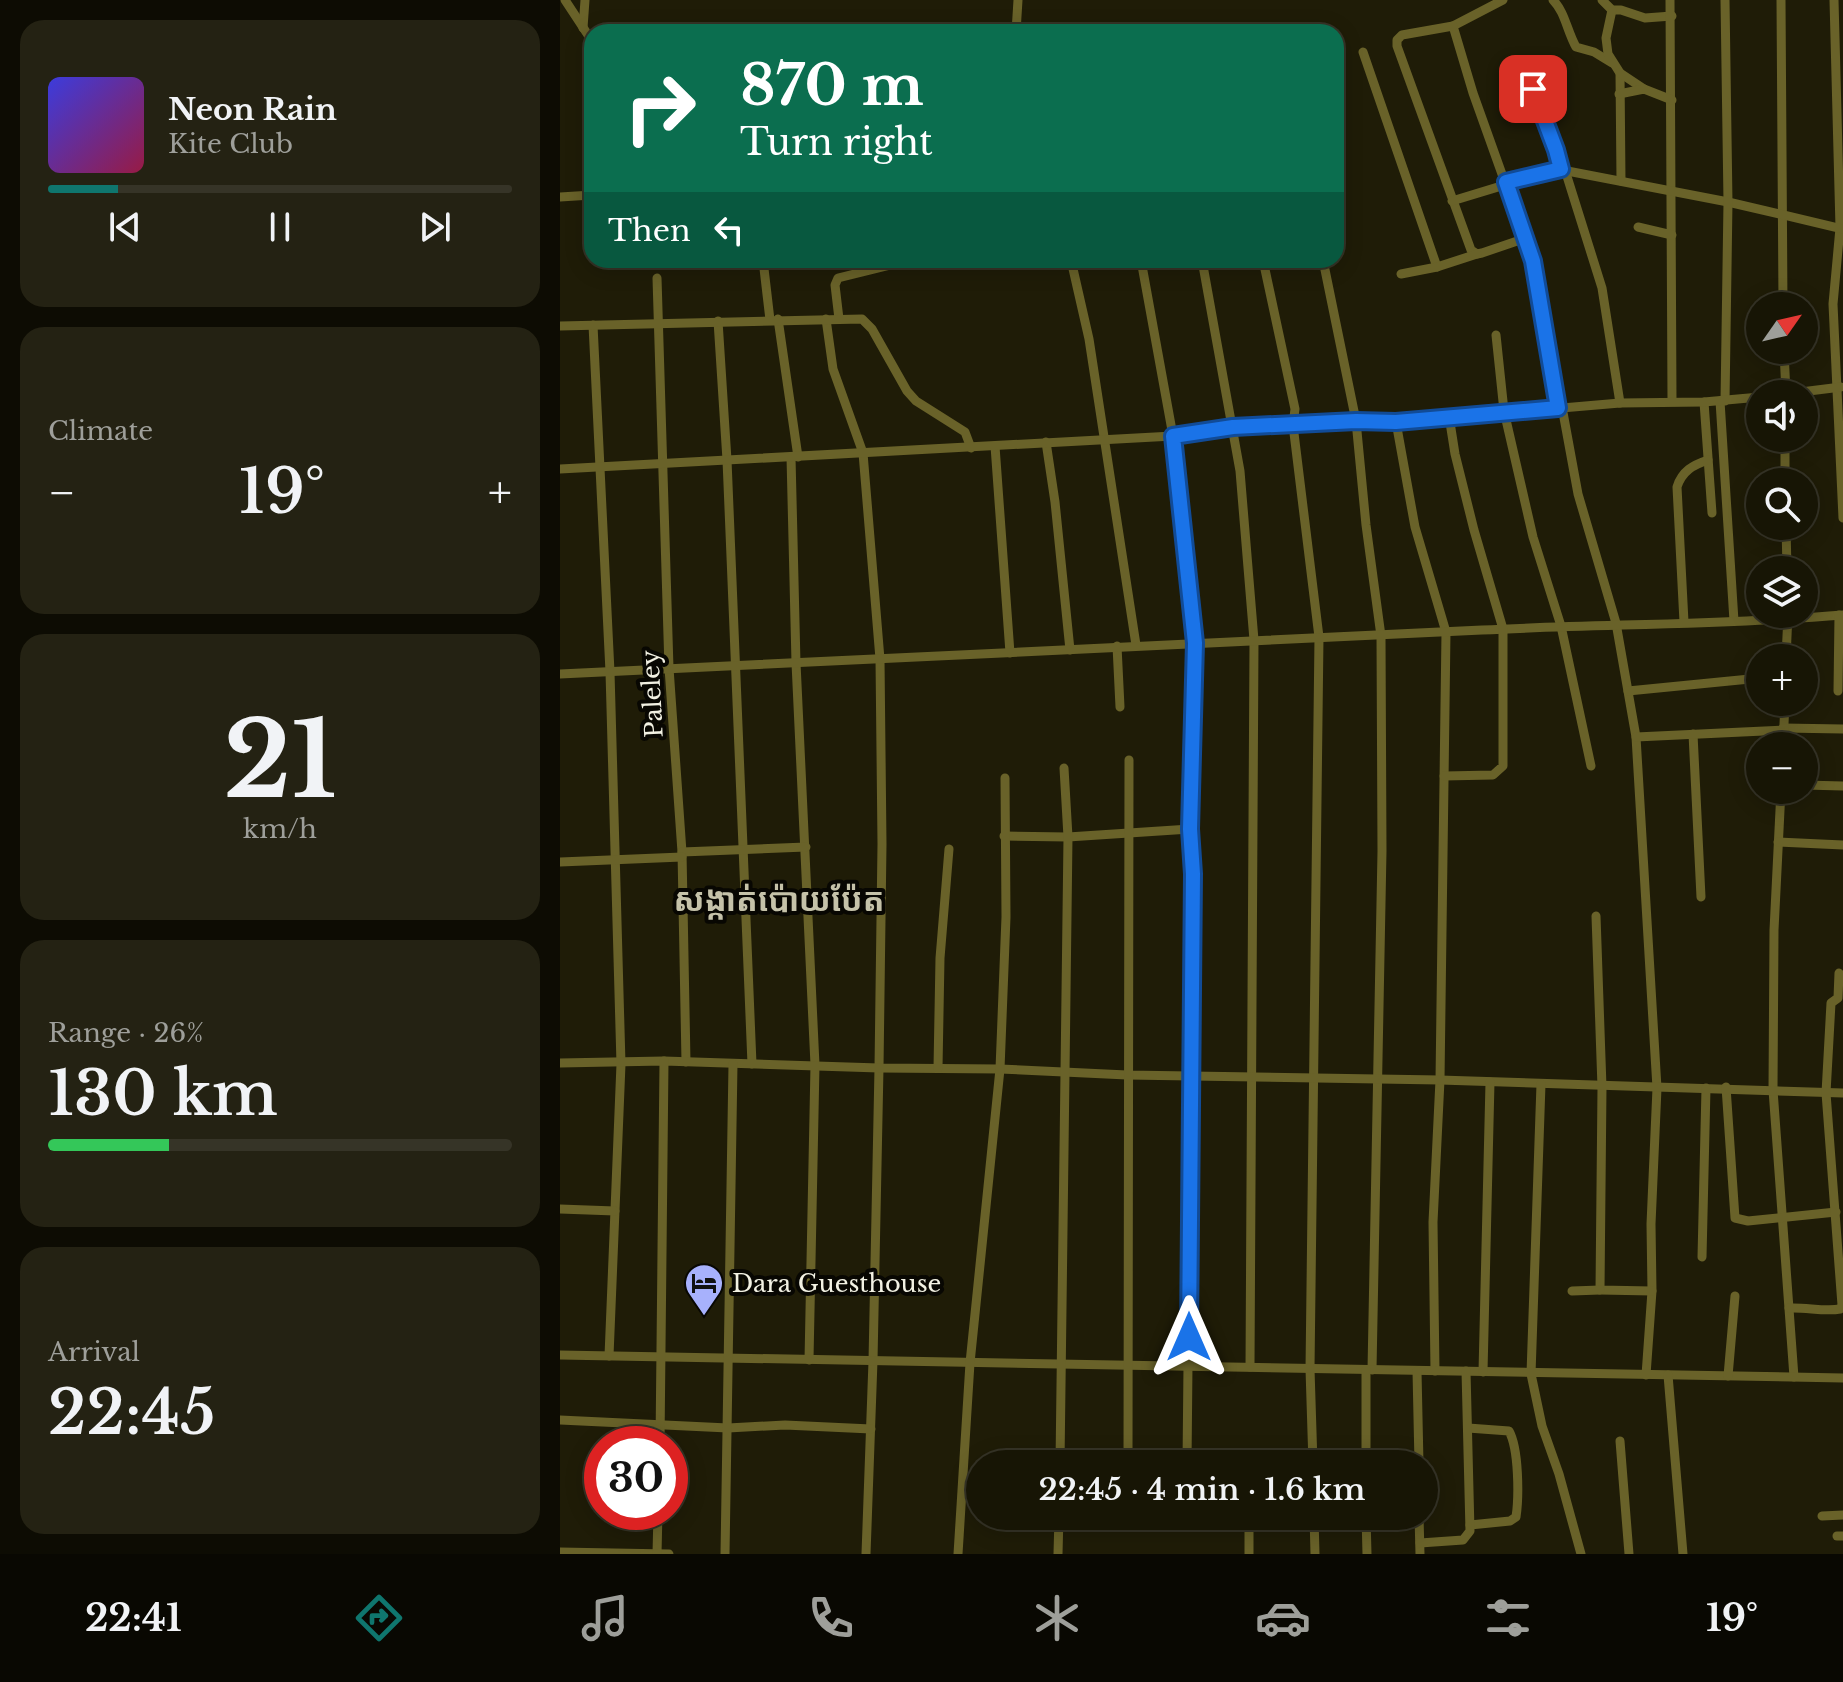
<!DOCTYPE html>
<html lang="en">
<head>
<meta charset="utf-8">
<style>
  body { margin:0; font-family:"Libre Baskerville","Noto Sans Khmer",serif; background:#242213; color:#f1f3f6; height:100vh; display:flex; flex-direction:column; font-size:30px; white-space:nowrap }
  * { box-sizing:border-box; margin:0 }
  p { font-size:26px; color:#9e9f9a }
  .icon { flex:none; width:44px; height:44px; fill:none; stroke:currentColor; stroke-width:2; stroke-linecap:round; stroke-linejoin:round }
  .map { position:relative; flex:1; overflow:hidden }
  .side { display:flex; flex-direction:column; gap:20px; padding:20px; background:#0d0c03; width:560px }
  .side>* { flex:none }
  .hud { position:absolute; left:24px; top:24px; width:760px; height:244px; border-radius:24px; box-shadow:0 4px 20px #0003,0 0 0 2px #363427; background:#0b6e4f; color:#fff; overflow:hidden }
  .needle { width:52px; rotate:56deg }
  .buttons { position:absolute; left:1186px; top:292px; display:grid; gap:16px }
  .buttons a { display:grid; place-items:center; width:72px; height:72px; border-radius:50%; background:#171505; box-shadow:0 4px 20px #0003,0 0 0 2px #363427; font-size:40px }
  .speed { position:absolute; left:24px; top:1426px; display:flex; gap:16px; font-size:40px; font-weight:700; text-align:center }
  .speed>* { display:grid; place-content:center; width:104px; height:104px; border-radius:50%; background:#171505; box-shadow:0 4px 20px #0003,0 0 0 2px #363427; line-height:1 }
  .speed .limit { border:12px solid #d22; background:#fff; color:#111 }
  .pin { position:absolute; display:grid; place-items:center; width:68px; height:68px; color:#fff; margin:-34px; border-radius:16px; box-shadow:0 4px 12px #0006 }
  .me { position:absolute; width:88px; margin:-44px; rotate:0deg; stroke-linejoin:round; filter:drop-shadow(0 0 6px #0008) }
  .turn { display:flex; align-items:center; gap:28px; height:168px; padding:0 24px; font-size:36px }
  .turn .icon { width:104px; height:104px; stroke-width:2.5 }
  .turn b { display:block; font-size:56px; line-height:68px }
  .then { display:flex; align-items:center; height:76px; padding:0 24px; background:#0003; gap:16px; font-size:30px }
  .big { font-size:60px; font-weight:600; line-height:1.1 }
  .side .card { flex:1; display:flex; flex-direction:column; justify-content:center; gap:12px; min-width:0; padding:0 28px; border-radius:24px; background:#242213 }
  .side .dial { align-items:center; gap:0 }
  .dial b { font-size:104px; line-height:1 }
  .song { display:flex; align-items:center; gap:24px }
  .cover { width:96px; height:96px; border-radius:12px; background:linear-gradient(135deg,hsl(240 70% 55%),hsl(340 70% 35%)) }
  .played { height:8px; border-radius:4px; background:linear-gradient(90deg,#0f766e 15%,#363427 15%) }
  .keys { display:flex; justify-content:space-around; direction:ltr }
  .heat { display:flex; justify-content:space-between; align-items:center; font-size:44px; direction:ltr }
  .charge { height:12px; border-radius:6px; background:linear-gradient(90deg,#34c759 26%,#363427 0) }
  .trip { position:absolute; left:406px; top:1450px; width:472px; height:80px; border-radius:40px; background:#171505; box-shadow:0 4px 20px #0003,0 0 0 2px #363427; font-weight:600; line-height:80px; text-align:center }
  .menu { display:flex; height:128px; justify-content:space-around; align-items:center; background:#090802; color:#9e9f9a }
  .menu .icon { width:56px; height:56px }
  .menu .current { color:#0f766e }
  .menu b { font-size:36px; color:#f1f3f6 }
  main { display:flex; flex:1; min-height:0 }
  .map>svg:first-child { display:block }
</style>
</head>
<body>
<main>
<section class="side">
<div class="card">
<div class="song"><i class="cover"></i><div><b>Neon Rain</b><p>Kite Club</p></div></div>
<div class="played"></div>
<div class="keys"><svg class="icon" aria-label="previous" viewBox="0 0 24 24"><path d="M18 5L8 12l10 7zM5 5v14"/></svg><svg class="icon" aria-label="pause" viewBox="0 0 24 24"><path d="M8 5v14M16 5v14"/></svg><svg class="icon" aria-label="next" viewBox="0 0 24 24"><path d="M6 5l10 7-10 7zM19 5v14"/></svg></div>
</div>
<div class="card"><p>Climate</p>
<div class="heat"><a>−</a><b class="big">19°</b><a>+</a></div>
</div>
<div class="card dial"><b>21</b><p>km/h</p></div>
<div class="card"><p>Range · 26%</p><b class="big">130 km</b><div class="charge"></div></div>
<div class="card"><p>Arrival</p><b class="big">22:45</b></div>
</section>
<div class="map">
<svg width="1283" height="1554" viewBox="0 0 1283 1554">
  <rect width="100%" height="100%" fill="#1f1c07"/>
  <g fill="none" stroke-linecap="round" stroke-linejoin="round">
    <!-- minor -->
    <g stroke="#696229" stroke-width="9">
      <polyline points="5,0 32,41"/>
      <polyline points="943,0 893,26 913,93 973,261 998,408"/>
      <path d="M993,0C1005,12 1007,31 1016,47L1034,52L1052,63"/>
      <polyline points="1042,0 1052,10 1061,10 1085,18 1112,16"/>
      <polyline points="1110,0 1112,401"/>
      <polyline points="1221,0 1223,306"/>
      <polyline points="1274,0 1280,228 1273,304 1283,518"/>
      <polyline points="1052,10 1046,38 1048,54 1060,73 1061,181"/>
      <polyline points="893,26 842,35 837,40 837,46 911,250 917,254 922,253 966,238"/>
      <polyline points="23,28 25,0"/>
      <polyline points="456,32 458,0"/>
      <polyline points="803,52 877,267"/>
      <polyline points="1060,73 1084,89"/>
      <polyline points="967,74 996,150 1001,169"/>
      <polyline points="1059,94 1084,89 1112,100"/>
      <polyline points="1005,170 1042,288 1060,403"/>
      <polyline points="0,197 32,195"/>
      <polyline points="892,201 997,169 1168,202 1283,229"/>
      <polyline points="1078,227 1112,235"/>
      <polyline points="203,260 210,320"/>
      <polyline points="511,260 529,339 576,645"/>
      <polyline points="581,260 613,436 635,643 630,829 633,874 627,1464"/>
      <polyline points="642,260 680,471 694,640 690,1367"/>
      <polyline points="703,260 735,409 733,425 759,637 750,1369 753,1464"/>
      <polyline points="763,260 796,421 806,525 821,636 822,851 812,1370"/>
      <polyline points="841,274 877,267 917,254"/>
      <polyline points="97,278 109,668 122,852 126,1062"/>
      <polyline points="218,319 238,457"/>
      <polyline points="266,319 273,369 303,453 320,659 322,844 319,1068 313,1361 306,1554"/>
      <polyline points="279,319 275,285 278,278 351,260"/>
      <polyline points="158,321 167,460 192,1064"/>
      <polyline points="33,325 50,672 61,1064 49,1356"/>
      <polyline points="0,326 302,319 312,329 347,391 356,401 405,432 411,448"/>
      <polyline points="936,335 944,411 973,537 1001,626 1031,766"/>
      <polyline points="1224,350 1226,394"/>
      <polyline points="1225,394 1281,387"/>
      <polyline points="1160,401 1174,621"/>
      <polyline points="1165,401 1168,202 1165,0"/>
      <polyline points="1144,402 1152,513"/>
      <polyline points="1002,407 1018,494 1056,623 1076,737 1097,1088 1091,1224 1092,1291 1086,1375"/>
      <polyline points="836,422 855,527 886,632 880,1080 873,1222 875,1371"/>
      <polyline points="1225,438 1225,482"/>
      <polyline points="486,442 495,502 510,650"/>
      <polyline points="435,446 450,653"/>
      <polyline points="231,457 236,663 255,1065 249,1360"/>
      <polyline points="0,469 613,436 673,427 836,422 1060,403 1144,402 1200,397"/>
      <polyline points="1226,526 1227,570"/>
      <path d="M1124,622L1117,487C1122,471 1133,465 1148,460"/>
      <polyline points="557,646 560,707"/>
      <polyline points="1226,658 1228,614"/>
      <path d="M0,674C307,659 615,645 922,630C1042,624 1163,625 1283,615"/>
      <polyline points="1068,691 1200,678"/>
      <polyline points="1278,691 1279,615"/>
      <polyline points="1223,728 1283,729"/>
      <polyline points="1133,734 1141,897"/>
      <polyline points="1076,737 1224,730"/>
      <polyline points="1223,746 1225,702"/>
      <polyline points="884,776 933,775 943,766 943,629 914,530 895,454 889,416"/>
      <polyline points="1244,785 1283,786"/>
      <polyline points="1221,790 1214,930 1213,1090 1234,1377"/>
      <polyline points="444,836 508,837 630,829"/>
      <polyline points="1218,842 1283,845"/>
      <polyline points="122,852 246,847"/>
      <polyline points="0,862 122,857"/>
      <polyline points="1036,916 1042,1087 1040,1290 1092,1291"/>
      <polyline points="0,1063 104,1061 319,1068 440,1069 567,1075 880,1080 1283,1093"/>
      <polyline points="378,1068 380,958 389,849"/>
      <polyline points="981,1084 971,1374 982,1426 999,1474 1021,1554"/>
      <polyline points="1166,1087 1175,1218 1188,1221 1276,1212"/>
      <polyline points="0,1209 55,1211"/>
      <polyline points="1142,1257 1146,1088"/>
      <polyline points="1012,1291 1040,1290"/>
      <path d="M1229,1308C1246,1307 1265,1312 1280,1309L1282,1305L1266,1093L1271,1003L1278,998L1279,973"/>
      <polyline points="0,1355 1283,1378"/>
      <polyline points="806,1370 806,1464"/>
      <polyline points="857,1371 859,1464"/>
      <polyline points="923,1372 930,1082"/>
      <polyline points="1108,1375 1123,1554"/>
      <polyline points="1168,1376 1175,1296"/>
      <polyline points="0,1420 168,1428 225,1425 311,1429"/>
      <path d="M908,1428L949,1431C959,1449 959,1497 956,1517L950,1521L910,1525"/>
      <polyline points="1060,1441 1069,1554"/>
      <polyline points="100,1444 104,1061"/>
      <polyline points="500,1464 508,837 504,768"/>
      <polyline points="568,1464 569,760"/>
      <polyline points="30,1485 42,1486"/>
      <polyline points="689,1516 689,1554"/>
      <polyline points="754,1516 755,1554"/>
      <polyline points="806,1516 807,1554"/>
      <polyline points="859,1516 860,1554"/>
      <polyline points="1262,1516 1283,1515"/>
      <polyline points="1277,1536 1283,1536"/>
      <polyline points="860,1543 903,1540 910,1531 906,1371"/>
      <polyline points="0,1552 109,1554"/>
      <polyline points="97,1554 98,1512"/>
      <polyline points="165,1554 173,1064"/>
      <polyline points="398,1554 410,1363 440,1069 446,917 445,778"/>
      <polyline points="498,1554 499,1516"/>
    </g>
  </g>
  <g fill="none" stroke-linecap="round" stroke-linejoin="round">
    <defs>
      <polyline id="route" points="629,1337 633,874 630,829 635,643 613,436 673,427 796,421 836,422 998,408 973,261 946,182 1001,169 996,150 973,89"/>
    </defs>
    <!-- route casing -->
    <use href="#route" stroke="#114b97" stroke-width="20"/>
    <!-- route -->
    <use href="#route" stroke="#1a73e8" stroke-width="14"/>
  </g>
  <!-- icons -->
  <defs>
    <symbol id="hotel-pin" viewBox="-11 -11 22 30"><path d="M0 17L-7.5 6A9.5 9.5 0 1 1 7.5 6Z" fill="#a7b1fc" stroke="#080702"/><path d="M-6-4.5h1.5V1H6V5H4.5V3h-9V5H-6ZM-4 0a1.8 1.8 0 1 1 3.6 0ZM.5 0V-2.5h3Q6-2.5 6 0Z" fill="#111"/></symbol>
  </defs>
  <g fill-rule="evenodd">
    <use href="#hotel-pin" x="122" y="1261" width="44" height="60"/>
  </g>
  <g text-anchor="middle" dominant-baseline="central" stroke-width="8" stroke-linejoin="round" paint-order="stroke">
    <!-- street labels -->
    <g font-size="24" fill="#f2f1e3" stroke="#080702">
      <text transform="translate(92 694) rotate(-93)">Paleley</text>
    </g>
    <!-- poi labels -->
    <g font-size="24" fill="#f2f1e3" stroke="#080702" text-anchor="start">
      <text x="172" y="1283">Dara Guesthouse</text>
    </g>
    <!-- district labels -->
    <g font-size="32" font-weight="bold" fill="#c5c2a9" stroke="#080702">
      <text x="219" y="900">សង្កាត់ប៉ោយប៉ែត</text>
    </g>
  </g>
</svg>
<div class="buttons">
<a><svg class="needle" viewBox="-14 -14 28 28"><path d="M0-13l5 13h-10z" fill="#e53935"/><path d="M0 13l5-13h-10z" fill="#9e9f9a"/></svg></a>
<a><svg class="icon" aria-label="sound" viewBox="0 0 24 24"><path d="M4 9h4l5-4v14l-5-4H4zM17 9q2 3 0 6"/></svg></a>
<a><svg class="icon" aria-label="search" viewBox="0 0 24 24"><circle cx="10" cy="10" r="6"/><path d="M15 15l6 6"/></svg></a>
<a><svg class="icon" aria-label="layers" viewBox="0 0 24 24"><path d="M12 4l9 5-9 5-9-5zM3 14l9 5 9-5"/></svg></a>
<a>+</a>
<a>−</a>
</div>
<div class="speed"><div class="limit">30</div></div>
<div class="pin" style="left:973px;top:89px;background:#d93025"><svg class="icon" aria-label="arrive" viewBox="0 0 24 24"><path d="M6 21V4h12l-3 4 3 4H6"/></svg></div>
<svg class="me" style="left:629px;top:1337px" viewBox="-20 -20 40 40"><path d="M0-17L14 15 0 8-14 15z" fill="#1a73e8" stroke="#fff" stroke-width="4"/></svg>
<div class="trip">22:45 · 4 min · 1.6 km</div>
<div class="hud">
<div class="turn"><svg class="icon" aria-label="right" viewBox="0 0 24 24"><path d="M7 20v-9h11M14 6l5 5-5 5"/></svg><div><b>870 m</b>Turn right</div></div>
<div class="then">Then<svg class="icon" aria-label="left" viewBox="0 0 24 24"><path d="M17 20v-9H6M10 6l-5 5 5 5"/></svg></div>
</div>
</div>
</main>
<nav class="menu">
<b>22:41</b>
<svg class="icon current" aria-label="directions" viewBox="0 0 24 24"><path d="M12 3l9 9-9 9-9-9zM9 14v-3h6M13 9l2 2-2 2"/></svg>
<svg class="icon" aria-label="music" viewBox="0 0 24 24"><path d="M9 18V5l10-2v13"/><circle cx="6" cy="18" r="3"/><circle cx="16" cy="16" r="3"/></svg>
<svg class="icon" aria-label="phone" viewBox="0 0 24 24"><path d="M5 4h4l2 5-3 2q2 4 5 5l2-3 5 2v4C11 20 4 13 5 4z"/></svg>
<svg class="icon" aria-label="climate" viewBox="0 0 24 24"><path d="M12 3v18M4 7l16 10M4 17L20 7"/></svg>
<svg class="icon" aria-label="car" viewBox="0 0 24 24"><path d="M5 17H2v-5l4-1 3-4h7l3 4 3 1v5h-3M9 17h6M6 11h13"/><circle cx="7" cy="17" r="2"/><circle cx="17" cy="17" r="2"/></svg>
<svg class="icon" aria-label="filters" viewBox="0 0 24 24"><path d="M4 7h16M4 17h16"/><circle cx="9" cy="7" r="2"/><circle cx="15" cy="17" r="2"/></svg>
<b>19°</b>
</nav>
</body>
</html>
